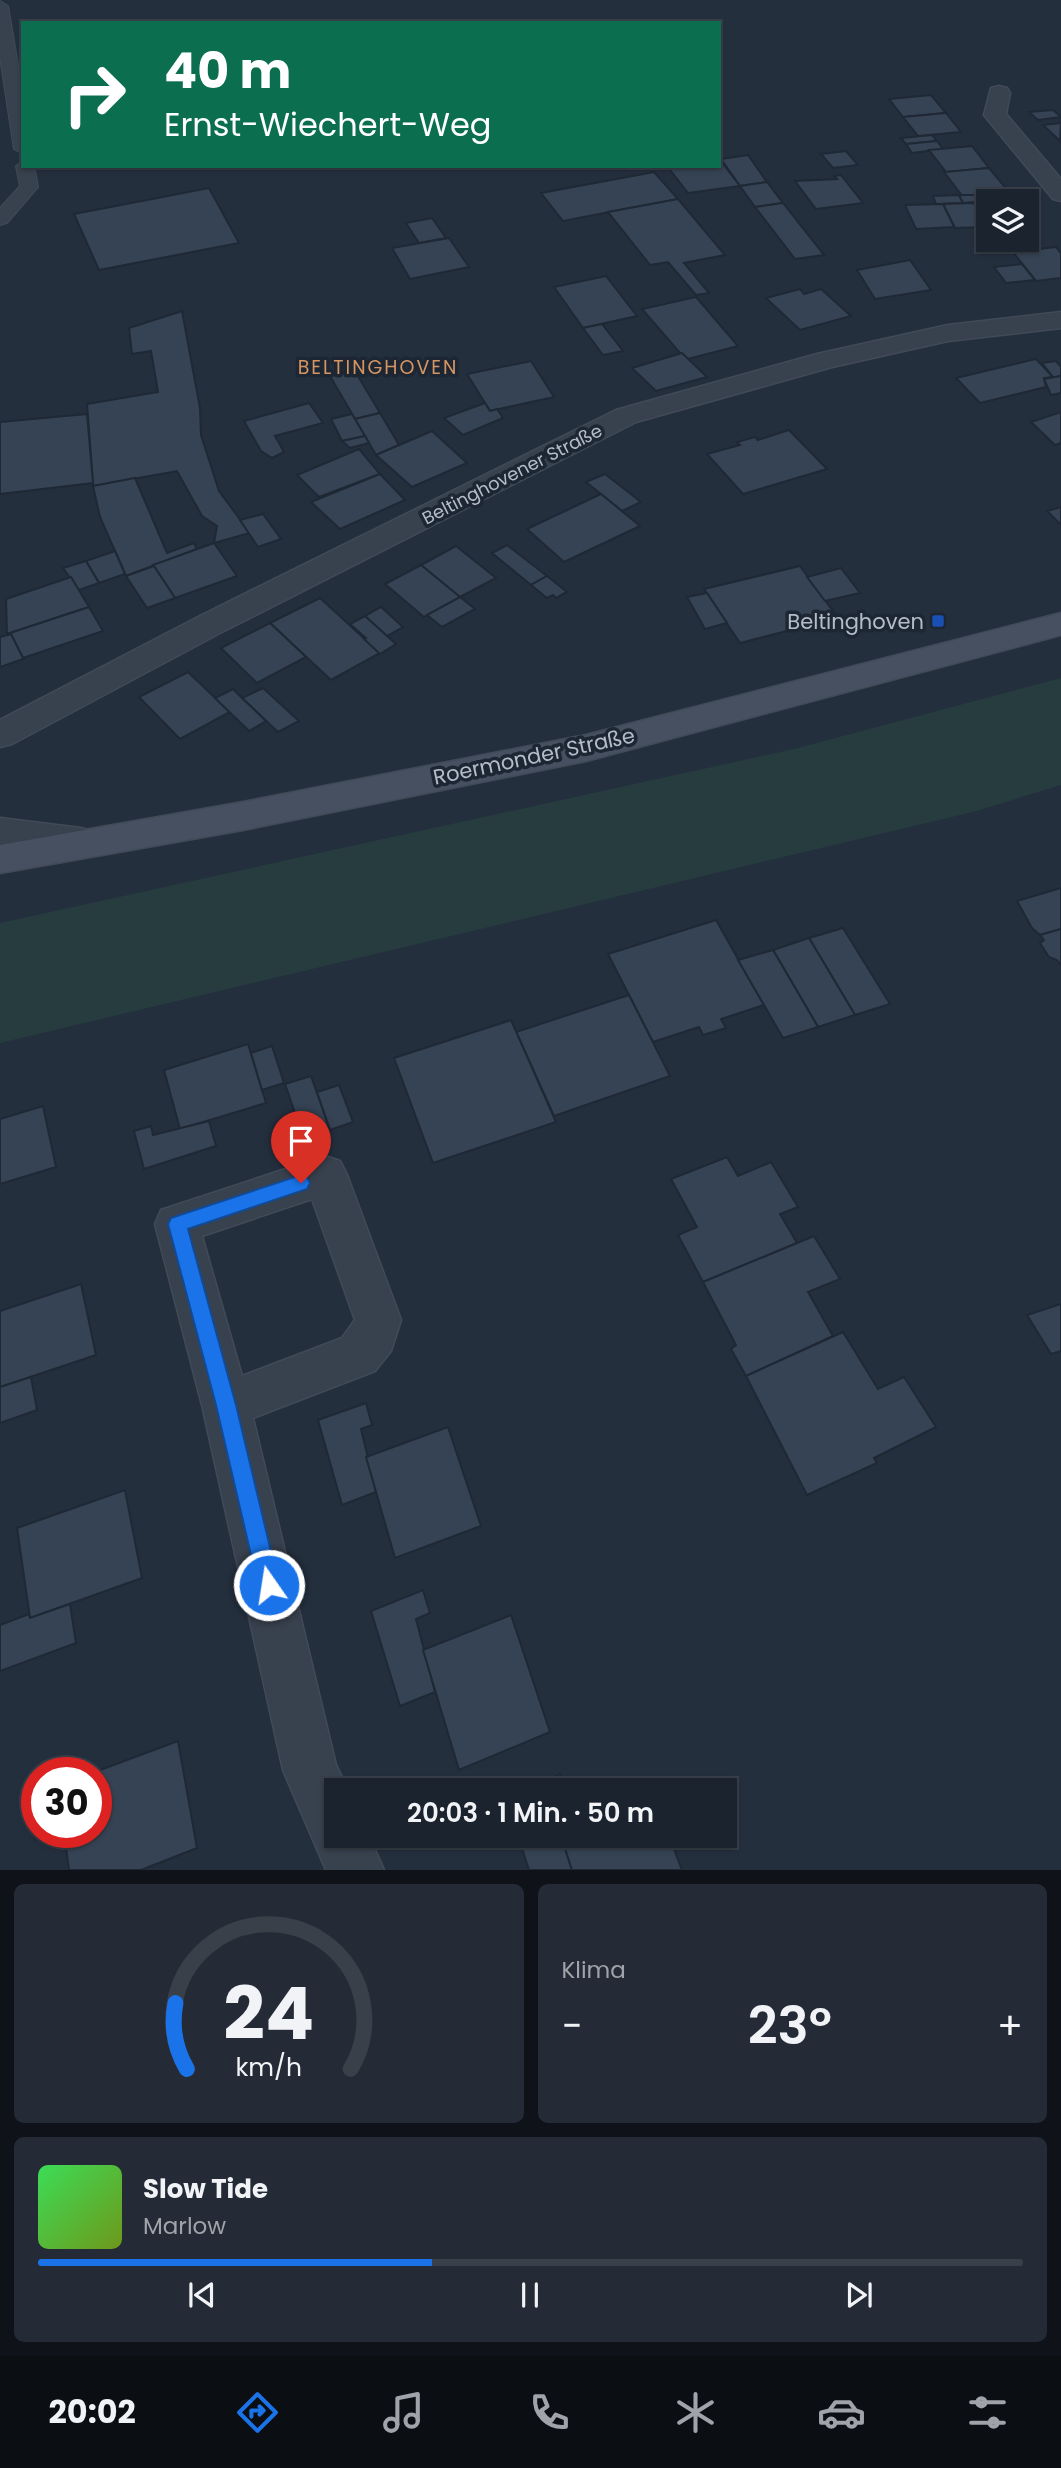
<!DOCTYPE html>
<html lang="de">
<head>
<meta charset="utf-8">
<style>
  body { margin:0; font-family:Poppins,sans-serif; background:#242b36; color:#f1f3f6; height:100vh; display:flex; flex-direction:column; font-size:26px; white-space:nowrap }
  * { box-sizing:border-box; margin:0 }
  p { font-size:23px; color:#a0a4aa }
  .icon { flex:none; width:38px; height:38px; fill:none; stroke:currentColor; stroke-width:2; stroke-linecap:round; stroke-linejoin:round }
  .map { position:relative; height:1870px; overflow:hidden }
  .details { display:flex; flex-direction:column; gap:14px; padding:14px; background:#0f1319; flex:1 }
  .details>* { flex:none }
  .top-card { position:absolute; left:21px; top:21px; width:700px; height:147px; border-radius:0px; box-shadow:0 2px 5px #0004,0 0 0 2px #39404a; background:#0b6e4f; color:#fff; overflow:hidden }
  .controls { position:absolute; left:976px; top:189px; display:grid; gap:14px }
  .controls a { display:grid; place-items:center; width:63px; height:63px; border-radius:0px; background:#1b232e; box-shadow:0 2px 5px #0004,0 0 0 2px #39404a; font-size:35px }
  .speed { position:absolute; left:21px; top:1757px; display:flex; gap:14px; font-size:35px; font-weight:700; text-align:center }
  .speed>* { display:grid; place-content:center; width:91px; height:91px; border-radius:50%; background:#1b232e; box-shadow:0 2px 5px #0004,0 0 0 2px #39404a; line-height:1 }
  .speed .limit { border:10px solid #d22; background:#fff; color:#111 }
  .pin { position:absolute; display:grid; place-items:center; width:60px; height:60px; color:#fff; margin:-72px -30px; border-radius:50% 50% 50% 0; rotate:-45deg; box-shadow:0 0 7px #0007 }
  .pin .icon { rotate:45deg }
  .me { position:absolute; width:77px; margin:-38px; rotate:347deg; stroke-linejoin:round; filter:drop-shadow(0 0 5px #0008) }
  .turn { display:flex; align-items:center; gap:24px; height:147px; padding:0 28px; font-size:32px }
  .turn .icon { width:91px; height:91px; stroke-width:2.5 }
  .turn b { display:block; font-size:49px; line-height:60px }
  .big { font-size:52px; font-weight:600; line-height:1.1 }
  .details .card { flex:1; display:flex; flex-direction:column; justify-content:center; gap:10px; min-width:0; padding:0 24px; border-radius:10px; background:#242b36 }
  .details .dial { align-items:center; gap:0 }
  .dial svg { height:182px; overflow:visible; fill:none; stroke:#39404a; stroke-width:7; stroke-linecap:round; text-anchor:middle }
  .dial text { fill:#f1f3f6; stroke:none }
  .song { display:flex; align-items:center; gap:21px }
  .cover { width:84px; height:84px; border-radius:10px; background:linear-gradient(135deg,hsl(130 70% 55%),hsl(80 70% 35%)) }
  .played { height:7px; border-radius:4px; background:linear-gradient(90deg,#1a73e8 40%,#39404a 40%) }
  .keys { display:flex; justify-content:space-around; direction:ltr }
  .heat { display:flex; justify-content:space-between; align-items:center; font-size:38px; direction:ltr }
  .details .tiles { flex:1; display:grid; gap:14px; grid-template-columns:1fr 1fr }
  .card:last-child { grid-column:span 2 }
  .trip { position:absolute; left:324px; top:1778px; width:413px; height:70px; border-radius:0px; background:#1b232e; box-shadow:0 2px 5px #0004,0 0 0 2px #39404a; font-weight:600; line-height:70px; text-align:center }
  .tabs { display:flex; height:112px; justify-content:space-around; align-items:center; background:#0b0e12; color:#a0a4aa }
  .tabs .icon { width:49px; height:49px }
  .tabs .on { color:#1a73e8 }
  .tabs b { font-size:32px; color:#f1f3f6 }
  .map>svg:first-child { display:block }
</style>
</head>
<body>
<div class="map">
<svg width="1061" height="1870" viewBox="0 0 1061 1870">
  <rect width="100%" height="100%" fill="#242f3e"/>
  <!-- green -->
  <polygon fill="#263c3f" points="1061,678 1061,785 973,812 0,1043 0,923 794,749"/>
  <!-- building -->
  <g fill="#364354" stroke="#1f2835" stroke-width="2">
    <polygon points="931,95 946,113 903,117 889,99"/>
    <polygon points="1053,110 1061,117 1038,120 1029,112"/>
    <polygon points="946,113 961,132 918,136 903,117"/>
    <polygon points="1061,123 1060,141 1043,125"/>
    <polygon points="932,135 937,141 906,144 901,138"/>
    <polygon points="937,141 943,149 912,153 906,144"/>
    <polygon points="972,146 989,168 946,172 929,150"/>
    <polygon points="846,151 858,165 833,168 821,154"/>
    <polygon points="748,155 767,182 740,186 721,159"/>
    <polygon points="719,159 740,186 688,193 667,166 719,166"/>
    <polygon points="989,168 1009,192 963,197 944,172"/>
    <polygon points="654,172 678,199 563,221 541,193"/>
    <polygon points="841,175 863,203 816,209 795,181 837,179 834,176"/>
    <polygon points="767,182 783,203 755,207 740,186"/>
    <polygon points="209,188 239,243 99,270 74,214"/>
    <polygon points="959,195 963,203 936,204 933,196"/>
    <polygon points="959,195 987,195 990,201 963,203"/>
    <polygon points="678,199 725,255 684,263 709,293 696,295 668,262 650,265 608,212"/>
    <polygon points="783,203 824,255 795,259 755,207"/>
    <polygon points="974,203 986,227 955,228 943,204"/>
    <polygon points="943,204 954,227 916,229 905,205"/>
    <polygon points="432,218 446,238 419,243 406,223"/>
    <polygon points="449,238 469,267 410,279 392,248"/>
    <polygon points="1056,247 1061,253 1061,278 1036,281 1013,252"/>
    <polygon points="910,260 931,290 875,299 857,270"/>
    <polygon points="1022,264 1035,280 1006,283 994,267"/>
    <polygon points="606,276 637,316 583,328 554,287"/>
    <polygon points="800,289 804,294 821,289 851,316 800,330 766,298"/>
    <polygon points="696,297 738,346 688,359 680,353 642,309"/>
    <polygon points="182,311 200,408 201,435 219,491 250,533 214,543 217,526 202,516 177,471 93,486 93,483 87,404 158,392 151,351 132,354 129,328"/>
    <polygon points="602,324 623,351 603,355 583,328"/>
    <polygon points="682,353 707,377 656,391 632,368"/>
    <polygon points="1036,359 1053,377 1044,378 1046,387 980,403 956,378"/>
    <polygon points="531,361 554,397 490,411 467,374"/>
    <polygon points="1056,361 1061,367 1061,376 1044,379 1053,377 1042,363"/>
    <polygon points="355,371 380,413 355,419 330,376"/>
    <polygon points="1061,376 1061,393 1051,395 1044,379"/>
    <polygon points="309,403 323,423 275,436 284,452 272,458 261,451 244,421"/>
    <polygon points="485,403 490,411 497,409 503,418 463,435 444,418"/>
    <polygon points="1061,412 1061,443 1055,445 1031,422"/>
    <polygon points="380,413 399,445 376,455 355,419"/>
    <polygon points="87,414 93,483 0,494 0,422"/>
    <polygon points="352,414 365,436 342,441 331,419"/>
    <polygon points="789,430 827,469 743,494 707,454 740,445 737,442 755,437 758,440"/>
    <polygon points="432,431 467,463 412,487 376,455"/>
    <polygon points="365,436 369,443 350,448 342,441"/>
    <polygon points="359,449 380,474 319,497 297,475"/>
    <polygon points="380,474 405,500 340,529 311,502"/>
    <polygon points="605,474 641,502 622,511 586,482"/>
    <polygon points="135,478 167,553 194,543 197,549 126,576 100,517 93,486"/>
    <polygon points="601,494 640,526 564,562 527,529"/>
    <polygon points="1061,507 1061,525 1047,511"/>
    <polygon points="263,514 281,539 258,547 240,520"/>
    <polygon points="214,543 237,576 175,598 153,565"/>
    <polygon points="507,545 547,576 531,585 492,553"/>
    <polygon points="456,546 496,578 460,597 421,565"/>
    <polygon points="115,551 125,574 99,583 86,561"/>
    <polygon points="86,561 99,583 79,590 63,568"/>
    <polygon points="421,565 460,597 424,617 385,584"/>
    <polygon points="154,566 175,598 147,608 126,576"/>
    <polygon points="800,566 838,618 740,643 704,589"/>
    <polygon points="841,568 860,593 825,601 807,577"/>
    <polygon points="547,576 567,592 556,598 553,595 547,598 531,585"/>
    <polygon points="71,577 89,607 7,634 6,599"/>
    <polygon points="707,593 727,623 705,629 687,597"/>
    <polygon points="460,597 475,609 442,627 427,615"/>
    <polygon points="320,598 380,653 331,680 270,623"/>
    <polygon points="89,607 103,631 23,658 10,633"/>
    <polygon points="381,607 403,627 387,636 365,616"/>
    <polygon points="365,616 387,636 396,644 380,654 364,639 366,638 350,624"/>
    <polygon points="270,623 306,657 257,683 221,648"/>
    <polygon points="11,634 23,658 26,658 0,667 0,637"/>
    <polygon points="188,672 230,712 180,739 139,697"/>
    <polygon points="263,688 299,721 278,732 242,698"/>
    <polygon points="233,689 242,698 266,721 249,731 215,698"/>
    <polygon points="1061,888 1061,929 1040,935 1032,928 1017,901"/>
    <polygon points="716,920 764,1005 721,1019 726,1028 703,1035 699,1027 653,1042 608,954"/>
    <polygon points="843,928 890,1004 855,1015 809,938"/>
    <polygon points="1061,929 1061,965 1057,960 1049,957 1040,943 1044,940 1040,935"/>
    <polygon points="809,938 855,1015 818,1027 773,950"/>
    <polygon points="773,950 818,1027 783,1038 738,960"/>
    <polygon points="629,995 670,1076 554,1116 516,1032"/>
    <polygon points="511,1020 556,1122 433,1163 394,1058"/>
    <polygon points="248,1044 266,1103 180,1129 164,1070"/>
    <polygon points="272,1046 284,1083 262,1090 251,1053"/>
    <polygon points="311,1076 330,1130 304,1139 285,1084"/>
    <polygon points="339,1085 353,1122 330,1130 317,1092"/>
    <polygon points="43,1106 56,1167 0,1184 0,1119"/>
    <polygon points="209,1121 216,1146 144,1169 134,1131 151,1126 153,1135"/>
    <polygon points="727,1157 738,1176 771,1162 798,1207 780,1214 797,1243 703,1282 678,1235 697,1227 671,1179"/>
    <polygon points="814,1236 840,1279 808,1292 833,1336 746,1376 731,1349 736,1345 703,1282"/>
    <polygon points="81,1284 96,1355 0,1387 0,1311"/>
    <polygon points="1061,1304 1061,1351 1051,1354 1027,1315"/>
    <polygon points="843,1332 878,1389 904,1377 936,1427 874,1458 877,1463 807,1495 746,1376"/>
    <polygon points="31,1377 37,1410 0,1423 0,1387"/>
    <polygon points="366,1403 372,1425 361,1429 376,1492 342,1505 318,1420"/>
    <polygon points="448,1427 481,1526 395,1558 366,1457"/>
    <polygon points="125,1490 142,1578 30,1618 17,1528"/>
    <polygon points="423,1590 430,1613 416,1619 435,1692 400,1706 371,1611"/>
    <polygon points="70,1604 76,1643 0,1671 0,1625 29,1614 30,1618"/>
    <polygon points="511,1615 550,1732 459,1770 423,1650"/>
    <polygon points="178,1741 197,1848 141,1870 69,1870 64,1832 96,1832 96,1773 92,1773"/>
    <polygon points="560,1774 566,1790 524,1790"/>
    <polygon points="518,1836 565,1836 567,1840 563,1842 572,1870 529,1870"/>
    <polygon points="577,1836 669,1836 682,1870 572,1870 563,1842"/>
  </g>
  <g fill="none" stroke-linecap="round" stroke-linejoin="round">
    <defs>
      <g id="lane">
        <polygon points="0,1 8,6 23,95 23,154 14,149 0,57"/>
        <polygon points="23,161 23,166 34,166 38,187 7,223 0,225 0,208 20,186 16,166"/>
      </g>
      <g id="street">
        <polygon points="999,86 1007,88 1010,93 1006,114 1061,179 1061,201 1053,199 984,115 991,88"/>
        <polygon points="1061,312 1061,328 948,341 832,367 636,422 220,633 12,744 0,747 0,720 198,617 616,410 817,354 948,325"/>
        <polygon points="0,818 81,828 94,832 99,842 94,852 81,856 0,846"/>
        <path d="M325,1156L340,1161L347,1175L401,1320L391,1351L375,1371L253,1418L336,1765L348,1790H336V1836H369L384,1870H326L283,1770L202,1405L155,1224L161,1210ZM312,1199L355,1320L342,1338L242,1376L202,1236Z"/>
      </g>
      <polygon id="secondary" points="1061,613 1061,635 586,761 243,830 0,873 0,845 243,802 586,735"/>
    </defs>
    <!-- lane casing -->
    <use href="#lane" stroke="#414a57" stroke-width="2"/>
    <!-- street casing -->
    <use href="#street" stroke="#414a57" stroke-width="3"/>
    <!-- secondary casing -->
    <use href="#secondary" stroke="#414a57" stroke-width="3"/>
    <!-- lane -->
    <use href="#lane" fill="#38414e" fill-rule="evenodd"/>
    <!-- street -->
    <use href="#street" fill="#38414e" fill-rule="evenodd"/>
    <!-- secondary -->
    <use href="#secondary" fill="#465061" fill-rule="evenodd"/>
  </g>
  <!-- route -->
  <polygon fill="#1a73e8" stroke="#114b97" stroke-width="2" points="301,1175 307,1177 310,1183 307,1189 188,1229 236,1405 279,1585 276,1593 269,1596 261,1593 258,1585 216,1405 168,1224 171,1218 177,1216"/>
  <!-- markers -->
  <rect fill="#1a4fb4" stroke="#1d2633" stroke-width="2.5" x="931" y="614" width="14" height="14" rx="3.5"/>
  <g text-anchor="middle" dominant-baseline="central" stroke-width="7" stroke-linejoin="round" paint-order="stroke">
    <!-- far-street labels -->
    <g font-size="18" fill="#b4bcc9" stroke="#1d2633">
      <text transform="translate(512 474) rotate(-27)">Beltinghovener Straße</text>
    </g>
    <!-- far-neighbourhood labels -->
    <g font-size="19" letter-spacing="2" fill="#d59563" stroke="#1d2633">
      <text x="378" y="367">BELTINGHOVEN</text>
    </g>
    <!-- poi labels -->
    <g font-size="21" fill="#b4bcc9" stroke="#1d2633" text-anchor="end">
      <text x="924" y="621">Beltinghoven</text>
    </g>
    <!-- street labels -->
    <g font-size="21" fill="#b4bcc9" stroke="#1d2633">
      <text transform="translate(534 756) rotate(-12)">Roermonder Straße</text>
    </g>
  </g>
</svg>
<div class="controls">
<a><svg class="icon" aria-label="layers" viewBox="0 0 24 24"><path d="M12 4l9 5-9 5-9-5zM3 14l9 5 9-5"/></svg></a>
</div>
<div class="speed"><div class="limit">30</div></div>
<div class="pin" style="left:301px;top:1183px;background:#d93025"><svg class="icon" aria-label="arrive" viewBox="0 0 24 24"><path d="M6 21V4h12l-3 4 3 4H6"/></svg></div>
<svg class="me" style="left:269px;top:1585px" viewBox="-20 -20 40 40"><circle r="17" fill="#1a73e8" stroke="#fff" stroke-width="3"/><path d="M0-11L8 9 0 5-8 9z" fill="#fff"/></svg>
<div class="trip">20:03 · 1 Min. · 50 m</div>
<div class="top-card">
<div class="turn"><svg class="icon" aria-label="right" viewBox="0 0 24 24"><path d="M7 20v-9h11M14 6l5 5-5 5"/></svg><div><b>40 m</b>Ernst-Wiechert-Weg</div></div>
</div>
</div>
<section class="details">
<div class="tiles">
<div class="card dial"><svg viewBox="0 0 100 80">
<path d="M14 69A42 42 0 1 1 86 69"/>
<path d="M14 69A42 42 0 0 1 9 40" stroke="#1a73e8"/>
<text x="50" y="56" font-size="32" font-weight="700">24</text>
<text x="50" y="72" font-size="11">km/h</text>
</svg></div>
<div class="card"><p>Klima</p>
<div class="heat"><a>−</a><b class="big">23°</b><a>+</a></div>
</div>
<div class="card">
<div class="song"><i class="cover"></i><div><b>Slow Tide</b><p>Marlow</p></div></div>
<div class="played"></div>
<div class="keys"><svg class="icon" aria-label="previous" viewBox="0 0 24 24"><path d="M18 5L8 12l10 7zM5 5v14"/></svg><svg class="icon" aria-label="pause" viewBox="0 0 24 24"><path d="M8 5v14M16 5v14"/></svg><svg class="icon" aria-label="next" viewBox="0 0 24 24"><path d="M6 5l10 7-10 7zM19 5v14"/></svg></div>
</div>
</div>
</section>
<nav class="tabs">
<b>20:02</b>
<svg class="icon on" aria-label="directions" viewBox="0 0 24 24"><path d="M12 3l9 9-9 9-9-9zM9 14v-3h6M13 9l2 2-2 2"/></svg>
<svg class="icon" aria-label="music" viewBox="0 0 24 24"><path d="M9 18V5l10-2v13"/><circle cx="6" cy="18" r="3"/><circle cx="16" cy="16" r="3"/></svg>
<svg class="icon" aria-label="phone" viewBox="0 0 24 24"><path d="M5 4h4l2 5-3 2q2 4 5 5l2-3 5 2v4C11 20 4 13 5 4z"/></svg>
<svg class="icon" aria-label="climate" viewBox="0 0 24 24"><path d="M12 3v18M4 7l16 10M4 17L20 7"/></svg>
<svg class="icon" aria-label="car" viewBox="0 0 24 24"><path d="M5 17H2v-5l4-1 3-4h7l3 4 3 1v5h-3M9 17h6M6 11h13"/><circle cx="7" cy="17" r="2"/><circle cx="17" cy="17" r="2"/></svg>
<svg class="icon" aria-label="filters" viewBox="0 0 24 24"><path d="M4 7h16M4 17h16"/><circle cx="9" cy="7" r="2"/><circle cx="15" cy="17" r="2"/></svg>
</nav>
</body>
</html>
